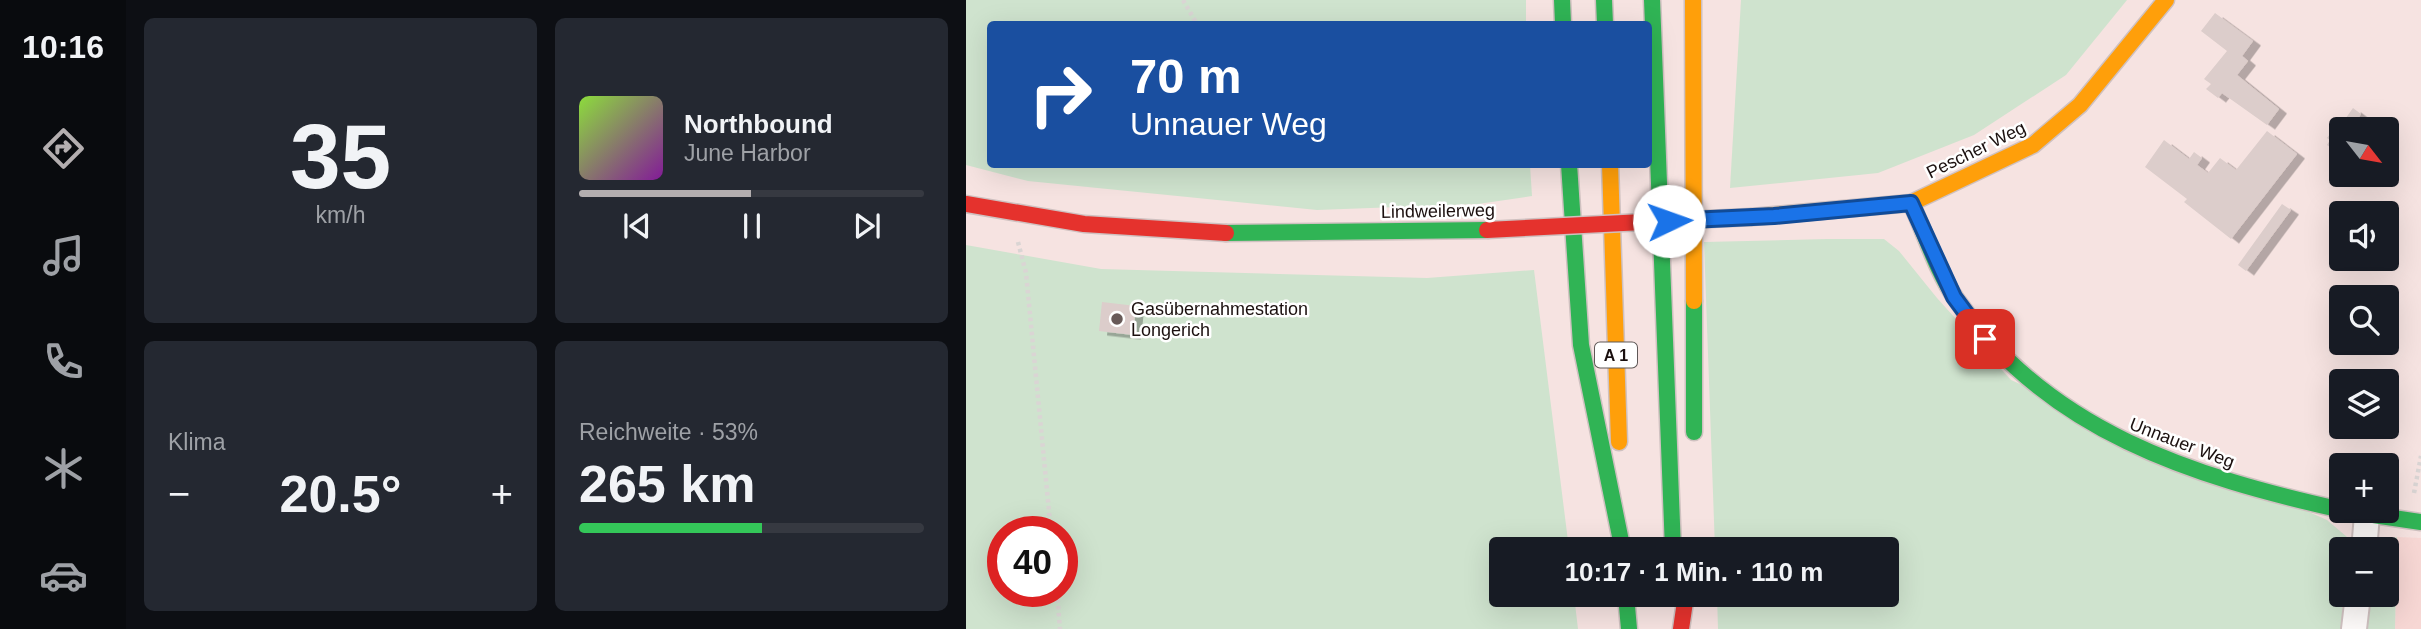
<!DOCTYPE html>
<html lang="de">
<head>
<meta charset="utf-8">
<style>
  body { margin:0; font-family:Arial,sans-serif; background:#242831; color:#f1f3f6; height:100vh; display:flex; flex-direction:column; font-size:26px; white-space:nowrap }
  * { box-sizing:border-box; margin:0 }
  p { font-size:23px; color:#9ea1a6 }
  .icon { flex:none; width:38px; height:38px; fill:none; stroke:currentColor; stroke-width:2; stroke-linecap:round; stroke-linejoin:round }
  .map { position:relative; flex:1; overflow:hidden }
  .drawer { display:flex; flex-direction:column; gap:18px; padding:18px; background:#0d0f14; width:840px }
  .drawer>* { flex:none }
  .guide { position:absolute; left:21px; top:21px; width:665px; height:147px; border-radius:7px; box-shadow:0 7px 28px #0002; background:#1a4fa0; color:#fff; overflow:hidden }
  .needle { width:46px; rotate:121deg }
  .buttons { position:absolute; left:1363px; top:117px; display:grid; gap:14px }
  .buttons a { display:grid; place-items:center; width:70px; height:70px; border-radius:7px; background:#171b24; box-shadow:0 7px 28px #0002; font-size:35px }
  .speed { position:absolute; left:21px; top:516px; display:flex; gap:14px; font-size:35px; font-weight:700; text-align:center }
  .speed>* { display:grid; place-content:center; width:91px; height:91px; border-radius:50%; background:#171b24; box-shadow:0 7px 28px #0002; line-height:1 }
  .speed .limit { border:10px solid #d22; background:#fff; color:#111 }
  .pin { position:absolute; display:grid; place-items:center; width:60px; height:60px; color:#fff; margin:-30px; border-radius:14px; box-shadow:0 4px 10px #0006 }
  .me { position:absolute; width:77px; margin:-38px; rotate:87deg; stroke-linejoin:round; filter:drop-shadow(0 0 5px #0008) }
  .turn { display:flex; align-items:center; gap:24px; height:147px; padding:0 28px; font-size:32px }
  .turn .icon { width:91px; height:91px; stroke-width:2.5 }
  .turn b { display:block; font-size:49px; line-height:60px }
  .big { font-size:52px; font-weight:700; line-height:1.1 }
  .drawer .card { flex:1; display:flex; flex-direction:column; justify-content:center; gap:10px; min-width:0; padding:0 24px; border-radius:10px; background:#242831 }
  .drawer .dial { align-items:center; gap:0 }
  .dial b { font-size:91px; line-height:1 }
  .song { display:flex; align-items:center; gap:21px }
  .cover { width:84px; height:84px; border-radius:10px; background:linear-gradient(135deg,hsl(90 70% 55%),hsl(290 70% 35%)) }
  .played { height:7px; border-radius:4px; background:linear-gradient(90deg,#b3aeaf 50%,#363941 50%) }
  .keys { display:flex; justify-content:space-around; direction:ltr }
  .heat { display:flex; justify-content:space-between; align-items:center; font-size:38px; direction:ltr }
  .charge { height:10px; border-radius:5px; background:linear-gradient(90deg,#34c759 53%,#363941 0) }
  .drawer .tiles { flex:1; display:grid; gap:18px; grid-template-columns:repeat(2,1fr) }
  .trip { position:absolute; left:523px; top:537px; width:410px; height:70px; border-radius:7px; background:#171b24; box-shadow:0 7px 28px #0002; font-weight:700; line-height:70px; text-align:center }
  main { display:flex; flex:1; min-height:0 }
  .tabs { display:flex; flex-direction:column; width:126px; justify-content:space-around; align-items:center; background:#090b0e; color:#9ea1a6 }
  .tabs .icon { width:49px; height:49px }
  .tabs .on { color:#b3aeaf }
  .tabs b { font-size:32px; color:#f1f3f6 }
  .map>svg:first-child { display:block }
</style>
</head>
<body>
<main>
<nav class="tabs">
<b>10:16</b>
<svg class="icon on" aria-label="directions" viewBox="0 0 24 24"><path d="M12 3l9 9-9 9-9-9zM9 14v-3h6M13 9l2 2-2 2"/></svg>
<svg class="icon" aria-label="music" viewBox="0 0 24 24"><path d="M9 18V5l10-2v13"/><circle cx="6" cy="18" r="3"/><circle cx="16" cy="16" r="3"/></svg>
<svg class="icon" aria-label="phone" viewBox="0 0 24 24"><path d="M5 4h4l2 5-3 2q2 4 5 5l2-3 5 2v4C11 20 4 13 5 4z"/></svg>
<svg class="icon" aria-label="climate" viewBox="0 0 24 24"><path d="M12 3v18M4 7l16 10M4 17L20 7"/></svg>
<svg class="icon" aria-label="car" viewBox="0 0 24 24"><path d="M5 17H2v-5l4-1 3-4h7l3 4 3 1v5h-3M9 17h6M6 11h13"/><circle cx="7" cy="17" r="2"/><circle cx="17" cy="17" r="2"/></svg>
</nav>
<section class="drawer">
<div class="tiles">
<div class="card dial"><b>35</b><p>km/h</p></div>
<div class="card">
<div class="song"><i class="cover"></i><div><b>Northbound</b><p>June Harbor</p></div></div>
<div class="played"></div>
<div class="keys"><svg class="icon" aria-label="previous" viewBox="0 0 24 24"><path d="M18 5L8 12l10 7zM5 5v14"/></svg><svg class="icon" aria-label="pause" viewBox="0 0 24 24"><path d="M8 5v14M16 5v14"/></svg><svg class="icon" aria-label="next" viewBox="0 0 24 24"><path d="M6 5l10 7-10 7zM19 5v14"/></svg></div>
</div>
<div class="card"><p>Klima</p>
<div class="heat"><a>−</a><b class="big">20.5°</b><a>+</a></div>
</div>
<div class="card"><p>Reichweite · 53%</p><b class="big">265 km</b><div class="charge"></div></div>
</div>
</section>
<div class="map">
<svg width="1455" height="629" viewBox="0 0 1455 629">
  <defs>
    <filter id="shadow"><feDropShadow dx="8" dy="4.5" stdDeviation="0" flood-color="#0004"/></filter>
  </defs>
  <rect width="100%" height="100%" fill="#f6e3e1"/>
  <!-- built -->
  <polygon fill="#f7d7d4" points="1431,537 1455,538 1455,629 1429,629"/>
  <!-- green -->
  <g fill="#cfe3ce" fill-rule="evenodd">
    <polygon points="0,0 560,0 560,24 24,24 24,164 564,165 566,196 512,204 351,210 62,181 0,165"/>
    <polygon points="775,0 1161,0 1100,75 1008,135 912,173 764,188"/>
    <polygon points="861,239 918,239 933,251 971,298 1045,380 1361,520 1381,537 1380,549 1376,550 1376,595 1377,595 1376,629 752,629 751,595 920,595 920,550 749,549 738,242"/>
    <path d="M0,245L135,269L461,278L568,270L603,549L536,550V595H608L612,629H0ZM37,532H96V592H37Z"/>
    <polygon points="1431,537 1429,629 1398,629 1403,595 1421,595 1421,550 1412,549 1422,540"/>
  </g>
  <!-- building -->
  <g fill="#dccdcb" filter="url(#shadow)">
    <polygon points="1249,13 1287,41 1276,56 1282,61 1271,75 1313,109 1301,125 1256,93 1252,98 1240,89 1245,84 1238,79 1261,51 1235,31"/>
    <polygon points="1387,108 1395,114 1384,130 1376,130 1376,142 1369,151 1361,145 1364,140 1361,138 1364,134 1367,136"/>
    <polygon points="1301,131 1331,154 1265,239 1218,202 1221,199 1179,167 1198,140 1223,159 1228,152 1236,158 1231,165 1242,173 1254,158 1270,170"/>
    <polygon points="1316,204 1325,210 1280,271 1272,265"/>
    <polygon points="136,302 170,306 167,335 133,331"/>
  </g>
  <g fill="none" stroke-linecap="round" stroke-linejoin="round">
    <defs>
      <g id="street">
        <polyline points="1398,550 1401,515"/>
        <polyline points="1388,629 1392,595"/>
      </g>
      <g id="fast">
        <polyline points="596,0 597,24"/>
        <polyline points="638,0 639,24"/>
        <polyline points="686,0 707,550"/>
        <polyline points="603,164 615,345 656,546"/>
        <path d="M945,203C960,235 970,270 990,299C1081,431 1227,477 1376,510"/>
        <polyline points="260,233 521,230"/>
        <polyline points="728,301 728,432"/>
        <polyline points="1380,511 1455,522"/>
        <polyline points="660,595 663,629"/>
      </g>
      <g id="slow">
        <polyline points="727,0 728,301"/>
        <polyline points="644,164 653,442"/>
        <polyline points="786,217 945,203 1067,145 1114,105 1200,0"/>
      </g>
      <g id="jam">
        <polyline points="0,204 118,224 260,233"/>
        <polyline points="715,629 720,595"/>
      </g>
    </defs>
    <!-- street casing -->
    <use href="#street" stroke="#cfc1c0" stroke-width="28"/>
    <!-- fast casing -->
    <use href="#fast" stroke="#cfc1c0" stroke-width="19"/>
    <!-- slow casing -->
    <use href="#slow" stroke="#cfc1c0" stroke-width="19"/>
    <!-- jam casing -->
    <use href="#jam" stroke="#cfc1c0" stroke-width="19"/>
    <!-- path -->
    <g stroke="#dad5d4" stroke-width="4.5" stroke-dasharray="3.5 3.5" stroke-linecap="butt">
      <polyline points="217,0 231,24"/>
      <polyline points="246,165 250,164"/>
      <polyline points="52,242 60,273 85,532"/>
      <polyline points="1448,493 1455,456"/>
      <polyline points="91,592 94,629"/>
    </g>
    <!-- street -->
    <use href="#street" stroke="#fefbfa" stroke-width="24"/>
    <!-- fast -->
    <use href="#fast" stroke="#30b455" stroke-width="16"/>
    <!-- slow -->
    <use href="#slow" stroke="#ff9f0a" stroke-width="16"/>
    <!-- jam -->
    <use href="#jam" stroke="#e5322d" stroke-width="16"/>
    <defs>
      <polyline id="fast-bridge" points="697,221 786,217"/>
      <polyline id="jam-bridge" points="521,230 697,221"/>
    </defs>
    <!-- fast-bridge casing -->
    <use href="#fast-bridge" stroke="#cfc1c0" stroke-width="19" stroke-linecap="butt"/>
    <!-- jam-bridge casing -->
    <use href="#jam-bridge" stroke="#cfc1c0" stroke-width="19" stroke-linecap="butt"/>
    <!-- fast-bridge -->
    <use href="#fast-bridge" stroke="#30b455" stroke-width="16"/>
    <!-- jam-bridge -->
    <use href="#jam-bridge" stroke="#e5322d" stroke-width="16"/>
  </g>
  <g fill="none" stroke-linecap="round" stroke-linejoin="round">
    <defs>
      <polyline id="route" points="703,221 808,216 945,203 988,297 1019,339"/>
    </defs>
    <!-- route casing -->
    <use href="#route" stroke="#114b97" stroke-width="18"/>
    <!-- route -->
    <use href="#route" stroke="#1a73e8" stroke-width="12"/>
  </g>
  <!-- markers -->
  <circle fill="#685a58" stroke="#fff" stroke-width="2.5" cx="151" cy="319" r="7"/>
  <g text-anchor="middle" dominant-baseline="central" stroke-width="5" stroke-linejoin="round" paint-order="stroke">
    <!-- shield labels -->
    <rect fill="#fff" stroke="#5f5857" stroke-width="2" x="629" y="342.5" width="42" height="25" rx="5"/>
    <g font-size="16" font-weight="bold" fill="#1b100f">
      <text x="650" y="355">A 1</text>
    </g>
    <!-- street labels -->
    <g font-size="18" fill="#1b100f" stroke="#fff">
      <text transform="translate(1010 150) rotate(-26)">Pescher Weg</text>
      <text transform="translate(472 211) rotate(-1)">Lindweilerweg</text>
      <text transform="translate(1216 443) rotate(21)">Unnauer Weg</text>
    </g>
    <!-- poi labels -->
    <g font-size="18" fill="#1b100f" stroke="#fff" text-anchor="start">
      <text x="165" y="309">Gasübernahmestation<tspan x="165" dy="21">Longerich</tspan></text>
    </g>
  </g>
</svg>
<div class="buttons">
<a><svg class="needle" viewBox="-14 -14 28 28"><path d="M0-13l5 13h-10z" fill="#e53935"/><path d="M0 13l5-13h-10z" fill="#9ea1a6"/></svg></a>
<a><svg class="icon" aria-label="sound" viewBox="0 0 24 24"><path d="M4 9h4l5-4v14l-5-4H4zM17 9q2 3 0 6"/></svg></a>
<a><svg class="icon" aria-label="search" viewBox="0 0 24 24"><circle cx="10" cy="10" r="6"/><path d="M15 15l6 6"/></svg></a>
<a><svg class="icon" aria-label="layers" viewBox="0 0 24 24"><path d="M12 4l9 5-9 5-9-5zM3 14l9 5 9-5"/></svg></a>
<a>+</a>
<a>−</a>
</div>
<div class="speed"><div class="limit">40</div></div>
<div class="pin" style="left:1019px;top:339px;background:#d93025"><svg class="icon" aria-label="arrive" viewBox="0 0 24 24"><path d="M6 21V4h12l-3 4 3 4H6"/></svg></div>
<svg class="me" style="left:703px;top:221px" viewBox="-20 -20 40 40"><circle r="19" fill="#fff"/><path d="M0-13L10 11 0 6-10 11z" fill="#1a73e8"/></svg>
<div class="trip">10:17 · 1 Min. · 110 m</div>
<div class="guide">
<div class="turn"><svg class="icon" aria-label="right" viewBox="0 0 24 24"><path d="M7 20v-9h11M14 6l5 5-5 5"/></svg><div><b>70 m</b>Unnauer Weg</div></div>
</div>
</div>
</main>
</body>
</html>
